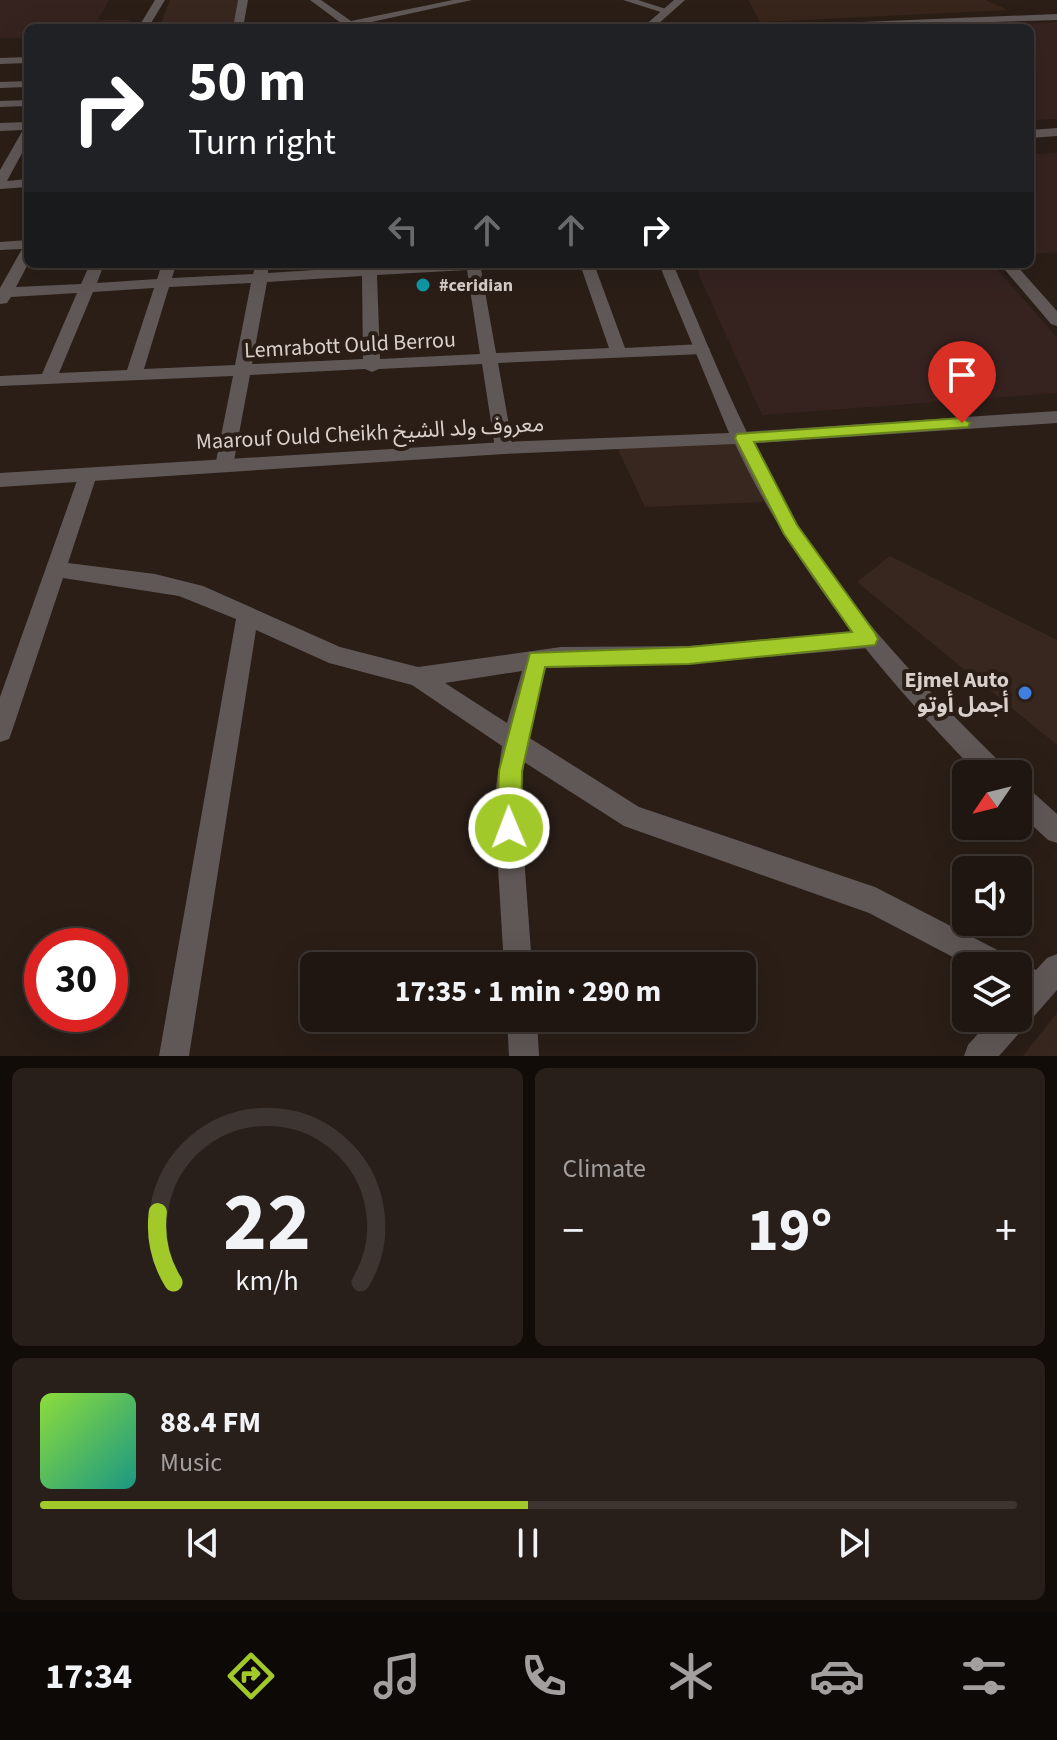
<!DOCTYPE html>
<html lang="en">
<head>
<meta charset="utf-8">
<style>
  body { margin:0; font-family:"Source Sans 3","Noto Sans Arabic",sans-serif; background:#281f1a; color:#f1f3f6; height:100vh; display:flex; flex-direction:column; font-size:30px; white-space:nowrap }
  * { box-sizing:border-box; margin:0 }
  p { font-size:26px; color:#a29f9f }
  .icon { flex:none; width:44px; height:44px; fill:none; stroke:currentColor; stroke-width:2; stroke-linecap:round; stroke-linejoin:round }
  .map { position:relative; height:1056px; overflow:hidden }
  .drawer { display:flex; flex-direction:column; gap:12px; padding:12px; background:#120c09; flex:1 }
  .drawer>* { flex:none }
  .hud { position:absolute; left:24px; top:24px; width:1010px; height:244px; border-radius:12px; box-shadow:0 8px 32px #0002,0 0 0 2px #3d3531; background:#202124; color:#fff; overflow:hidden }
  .needle { width:52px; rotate:235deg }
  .fabs { position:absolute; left:952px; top:760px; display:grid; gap:16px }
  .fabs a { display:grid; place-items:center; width:80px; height:80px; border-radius:12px; background:#201611; box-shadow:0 8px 32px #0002,0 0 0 2px #3d3531; font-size:40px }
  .speed { position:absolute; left:24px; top:928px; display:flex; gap:16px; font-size:40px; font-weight:700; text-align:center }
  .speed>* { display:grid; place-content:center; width:104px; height:104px; border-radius:50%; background:#201611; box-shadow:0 8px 32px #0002,0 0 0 2px #3d3531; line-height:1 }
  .speed .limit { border:12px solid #d22; background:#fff; color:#111 }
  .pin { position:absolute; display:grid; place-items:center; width:68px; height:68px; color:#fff; margin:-82px -34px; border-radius:50% 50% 50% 0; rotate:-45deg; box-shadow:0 0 8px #0007 }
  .pin .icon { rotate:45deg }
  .me { position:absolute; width:88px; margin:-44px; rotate:359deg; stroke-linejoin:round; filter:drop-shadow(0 0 6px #0008) }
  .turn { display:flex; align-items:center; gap:28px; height:168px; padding:0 32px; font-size:36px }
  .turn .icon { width:104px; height:104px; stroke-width:2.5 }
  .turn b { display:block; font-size:56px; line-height:68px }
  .lanes { display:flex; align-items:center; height:76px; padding:0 32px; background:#0003; justify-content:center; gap:40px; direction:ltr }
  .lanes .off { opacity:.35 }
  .big { font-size:60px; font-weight:700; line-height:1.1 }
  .drawer .card { flex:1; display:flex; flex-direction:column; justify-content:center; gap:12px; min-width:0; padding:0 28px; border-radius:12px; background:#281f1a }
  .drawer .dial { align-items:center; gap:0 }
  .dial svg { height:208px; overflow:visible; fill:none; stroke:#3d3531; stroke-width:7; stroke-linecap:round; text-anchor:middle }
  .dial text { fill:#f1f3f6; stroke:none }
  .song { display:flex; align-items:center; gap:24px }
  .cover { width:96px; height:96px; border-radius:12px; background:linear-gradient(135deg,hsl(90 70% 55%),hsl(170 70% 35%)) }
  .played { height:8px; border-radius:4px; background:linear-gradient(90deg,#a1c929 50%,#3d3531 50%) }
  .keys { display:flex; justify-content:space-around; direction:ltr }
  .heat { display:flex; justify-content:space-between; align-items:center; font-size:44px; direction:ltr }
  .drawer .tiles { flex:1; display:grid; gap:12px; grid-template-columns:1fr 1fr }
  .card:last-child { grid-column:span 2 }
  .trip { position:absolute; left:300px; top:952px; width:456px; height:80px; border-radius:12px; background:#201611; box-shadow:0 8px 32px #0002,0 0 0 2px #3d3531; font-weight:700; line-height:80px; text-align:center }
  .tabs { display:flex; height:128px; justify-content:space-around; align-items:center; background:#0d0907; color:#a29f9f }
  .tabs .icon { width:56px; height:56px }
  .tabs .active { color:#a1c929 }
  .tabs b { font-size:36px; color:#f1f3f6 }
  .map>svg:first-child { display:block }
</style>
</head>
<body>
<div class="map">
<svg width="1057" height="1056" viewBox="0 0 1057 1056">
  <rect width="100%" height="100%" fill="#2a1e17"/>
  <!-- commercial -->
  <g fill="#38271f">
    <polygon points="170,0 240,0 233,28 159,28"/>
    <polygon points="738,441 764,502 645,507 616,445"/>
    <polygon points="890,556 1057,640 1057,745 857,582"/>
    <polygon points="1057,1013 1057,1056 1023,1056"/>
  </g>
  <!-- built -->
  <polygon fill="#38251b" points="748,0 985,0 1008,10 760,22"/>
  <!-- education -->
  <g fill="#362320">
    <polygon points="0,0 109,0 98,20 130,20 125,28 28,28 28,38 0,38"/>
    <polygon points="1057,22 1057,119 1030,120 1030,28 945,28"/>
    <polygon points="1057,153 1057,252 1030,254 1030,154"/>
    <polygon points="694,264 993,264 1057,338 1057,393 762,415"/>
  </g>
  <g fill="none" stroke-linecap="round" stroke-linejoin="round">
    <!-- minor -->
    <g fill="#605857" fill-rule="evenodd">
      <polygon points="155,0 165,0 148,28 138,28"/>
      <polygon points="238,0 248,0 243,28 233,28"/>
      <polygon points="310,0 321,0 351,21 453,0 472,0 344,28 324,28 341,23"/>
      <polygon points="623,0 638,0 672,11 667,14"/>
      <polygon points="28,81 28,87 0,88 0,82"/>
      <polygon points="28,100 28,106 0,107 0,101"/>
      <polygon points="28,122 28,142 7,181 28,179 28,187 0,189 0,170 23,130 0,131 0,123"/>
      <polygon points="1057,128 1057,136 1030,138 1030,130"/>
      <path d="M28,240V264L16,287L81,284L90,264H104L97,283L157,279L162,264H176L172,278L253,274L256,264H268V273L362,267V264H497L481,269L496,353L609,348L580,264H594L625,348L702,344L710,349L702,354L498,363L513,448L504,454L495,448L482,364L379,369L372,372L365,369L250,375L233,466L224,472L215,466L233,376L0,386V376L42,374L77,293L11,297L7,303L0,304V288L22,249L0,250V242ZM467,270L480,354L380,359L377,275ZM362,276L363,359L252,364L267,282ZM251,283L235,365L144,369L169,287ZM154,288L127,370L59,373L93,292Z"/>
      <polygon points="1000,264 1015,264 1057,311 1057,326 1051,324"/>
      <polygon points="1057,411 1057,423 743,444 734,438 743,432"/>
      <path d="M88,468L97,475L68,563L155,574L203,586L340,647L418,667L561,647L689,646L868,630L876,633L879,639L876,645L868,648L689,664L546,668L528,737L639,807L875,887L1009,956L1013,964L1018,961L1036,970L1047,958L1057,954V990L999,1056H964L968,1045L992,1018H1018V966H970L869,913L624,826L524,762L520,801L532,966H504L494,801L502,746L412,685L329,663L256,630L189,1056H159L236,619L179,596L63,578L12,731L9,739L0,742V697L79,475ZM522,671L507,723L445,683Z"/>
      <polygon points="507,1018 537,1018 539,1056 509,1056"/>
    </g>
    <!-- tertiary -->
    <g fill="#605857" fill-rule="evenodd">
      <polygon points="674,0 685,0 657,25 689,28 642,28"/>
      <polygon points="1057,14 1057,20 785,28 790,25"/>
      <polygon points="28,57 28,63 0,64 0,58"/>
      <path d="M659,264H673C711,352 745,440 795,521C851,613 928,691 1004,766L1007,774H978C881,674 795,571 735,444L504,454L0,487V473L504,442L729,433Z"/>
      <polygon points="1018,783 1027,787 1057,814 1057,843 1048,840 1018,812"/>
    </g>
  </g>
  <!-- route -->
  <polygon fill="#a1c929" stroke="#69831b" stroke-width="2" points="962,418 970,423 968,427 754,442 797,525 875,633 878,639 875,645 689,664 545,667 522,771 521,828 518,836 509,840 501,836 497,828 499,771 530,653 689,647 852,632 784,534 735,438 737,434"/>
  <!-- markers -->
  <circle fill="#0f9aa8" stroke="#2a1e17" stroke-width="3" cx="423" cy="285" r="8"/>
  <circle fill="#3f7fe0" stroke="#2a1e17" stroke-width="3" cx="1025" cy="693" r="8"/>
  <g text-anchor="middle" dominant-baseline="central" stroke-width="8" stroke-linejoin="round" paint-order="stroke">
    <!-- far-poi labels -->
    <g font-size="18" font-weight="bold" fill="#d9d0cb" stroke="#2a1e17" text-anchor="start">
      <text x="439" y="285">#ceridian</text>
    </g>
    <!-- street labels -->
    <g font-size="22" fill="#d9d0cb" stroke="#2a1e17">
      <text transform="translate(350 345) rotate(-3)">Lemrabott Ould Berrou</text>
      <text transform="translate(370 433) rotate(-3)">Maarouf Ould Cheikh معروف ولد الشيخ</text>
    </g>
    <!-- poi labels -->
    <g font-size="22" font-weight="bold" fill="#d9d0cb" stroke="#2a1e17" text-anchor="end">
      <text x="1009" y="680">Ejmel Auto<tspan x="1009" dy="25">أجمل أوتو</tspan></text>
    </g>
  </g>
</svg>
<div class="fabs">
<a><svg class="needle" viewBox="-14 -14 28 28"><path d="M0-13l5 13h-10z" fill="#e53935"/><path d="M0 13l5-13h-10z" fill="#a29f9f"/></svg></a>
<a><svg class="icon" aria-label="sound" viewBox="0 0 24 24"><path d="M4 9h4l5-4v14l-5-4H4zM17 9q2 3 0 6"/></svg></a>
<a><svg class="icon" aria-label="layers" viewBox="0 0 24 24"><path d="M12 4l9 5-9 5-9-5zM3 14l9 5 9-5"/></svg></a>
</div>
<div class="speed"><div class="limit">30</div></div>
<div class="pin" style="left:962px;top:423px;background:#d93025"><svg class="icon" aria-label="arrive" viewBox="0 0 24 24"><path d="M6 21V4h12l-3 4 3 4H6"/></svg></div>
<svg class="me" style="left:509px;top:828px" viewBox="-20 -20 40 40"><circle r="17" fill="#a1c929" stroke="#fff" stroke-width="3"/><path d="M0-11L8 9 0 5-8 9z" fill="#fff"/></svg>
<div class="trip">17:35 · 1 min · 290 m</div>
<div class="hud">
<div class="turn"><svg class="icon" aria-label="right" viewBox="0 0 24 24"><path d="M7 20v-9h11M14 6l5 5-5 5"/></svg><div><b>50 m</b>Turn right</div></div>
<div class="lanes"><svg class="icon off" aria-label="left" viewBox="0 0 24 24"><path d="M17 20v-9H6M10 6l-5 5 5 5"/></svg><svg class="icon off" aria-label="ahead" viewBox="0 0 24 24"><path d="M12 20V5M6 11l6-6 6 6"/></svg><svg class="icon off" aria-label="ahead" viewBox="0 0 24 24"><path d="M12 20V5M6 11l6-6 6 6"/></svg><svg class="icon" aria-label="right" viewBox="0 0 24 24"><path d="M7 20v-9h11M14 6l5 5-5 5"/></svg></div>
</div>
</div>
<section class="drawer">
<div class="tiles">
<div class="card dial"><svg viewBox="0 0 100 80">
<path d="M14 69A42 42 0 1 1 86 69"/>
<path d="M14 69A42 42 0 0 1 8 42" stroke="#a1c929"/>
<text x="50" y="56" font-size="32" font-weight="700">22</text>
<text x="50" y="72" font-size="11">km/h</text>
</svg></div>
<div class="card"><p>Climate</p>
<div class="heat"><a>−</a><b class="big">19°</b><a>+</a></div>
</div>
<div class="card">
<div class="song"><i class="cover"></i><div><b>88.4 FM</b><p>Music</p></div></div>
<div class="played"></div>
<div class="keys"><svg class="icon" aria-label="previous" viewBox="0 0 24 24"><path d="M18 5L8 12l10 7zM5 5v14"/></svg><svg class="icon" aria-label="pause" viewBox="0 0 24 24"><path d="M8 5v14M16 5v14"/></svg><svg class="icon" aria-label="next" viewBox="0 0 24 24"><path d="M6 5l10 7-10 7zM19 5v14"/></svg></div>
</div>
</div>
</section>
<nav class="tabs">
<b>17:34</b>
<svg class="icon active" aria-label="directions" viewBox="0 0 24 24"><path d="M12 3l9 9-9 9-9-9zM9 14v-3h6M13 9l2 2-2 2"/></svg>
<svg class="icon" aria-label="music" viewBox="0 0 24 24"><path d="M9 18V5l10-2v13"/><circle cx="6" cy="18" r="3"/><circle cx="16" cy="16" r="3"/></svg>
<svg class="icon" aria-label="phone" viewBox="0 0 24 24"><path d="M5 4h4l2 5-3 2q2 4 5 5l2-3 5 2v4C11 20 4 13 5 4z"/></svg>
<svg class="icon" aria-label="climate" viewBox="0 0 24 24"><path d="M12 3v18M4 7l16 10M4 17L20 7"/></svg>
<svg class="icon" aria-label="car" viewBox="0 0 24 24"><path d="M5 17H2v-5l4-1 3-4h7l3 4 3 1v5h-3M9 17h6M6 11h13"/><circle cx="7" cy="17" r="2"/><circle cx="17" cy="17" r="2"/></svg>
<svg class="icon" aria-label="filters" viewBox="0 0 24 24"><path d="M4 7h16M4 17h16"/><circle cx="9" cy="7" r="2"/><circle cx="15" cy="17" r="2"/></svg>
</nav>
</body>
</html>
